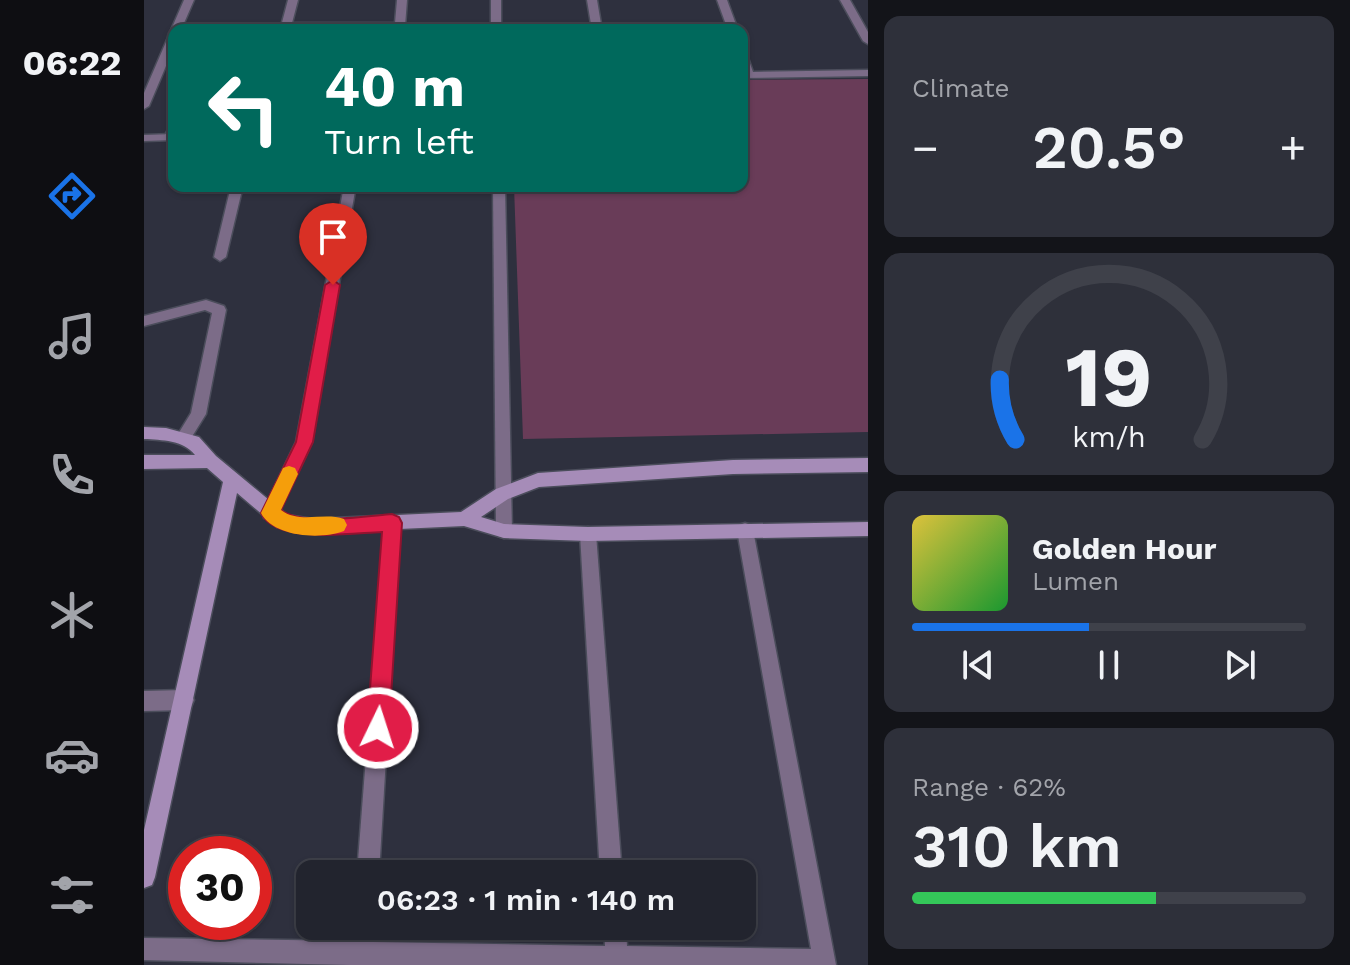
<!DOCTYPE html>
<html lang="en">
<head>
<meta charset="utf-8">
<style>
  body { margin:0; font-family:"Work Sans",sans-serif; background:#2e303a; color:#f1f3f6; height:100vh; display:flex; flex-direction:column; font-size:30px; white-space:nowrap }
  * { box-sizing:border-box; margin:0 }
  p { font-size:26px; color:#a2a4aa }
  .icon { flex:none; width:44px; height:44px; fill:none; stroke:currentColor; stroke-width:2; stroke-linecap:round; stroke-linejoin:round }
  .map { position:relative; flex:1; overflow:hidden }
  .sheet { display:flex; flex-direction:column; gap:16px; padding:16px; background:#131419; width:482px }
  .sheet>* { flex:none }
  .banner { position:absolute; left:24px; top:24px; width:580px; height:168px; border-radius:16px; box-shadow:0 2px 6px #0004,0 0 0 2px #3f414a; background:#00695c; color:#fff; overflow:hidden }
  .speed { position:absolute; left:24px; top:836px; display:flex; gap:16px; font-size:40px; font-weight:700; text-align:center }
  .speed>* { display:grid; place-content:center; width:104px; height:104px; border-radius:50%; background:#22242e; box-shadow:0 2px 6px #0004,0 0 0 2px #3f414a; line-height:1 }
  .speed .limit { border:12px solid #d22; background:#fff; color:#111 }
  .pin { position:absolute; display:grid; place-items:center; width:68px; height:68px; color:#fff; margin:-82px -34px; border-radius:50% 50% 50% 0; rotate:-45deg; box-shadow:0 0 8px #0007 }
  .pin .icon { rotate:45deg }
  .me { position:absolute; width:88px; margin:-44px; rotate:4deg; stroke-linejoin:round; filter:drop-shadow(0 0 6px #0008) }
  .turn { display:flex; align-items:center; gap:28px; height:168px; padding:0 24px; font-size:36px }
  .turn .icon { width:104px; height:104px; stroke-width:2.5 }
  .turn b { display:block; font-size:56px; line-height:68px }
  .big { font-size:60px; font-weight:600; line-height:1.1 }
  .sheet .widget { flex:1; display:flex; flex-direction:column; justify-content:center; gap:12px; min-width:0; padding:0 28px; border-radius:16px; background:#2e303a }
  .sheet .dial { align-items:center; gap:0 }
  .dial svg { height:208px; overflow:visible; fill:none; stroke:#3f414a; stroke-width:7; stroke-linecap:round; text-anchor:middle }
  .dial text { fill:#f1f3f6; stroke:none }
  .song { display:flex; align-items:center; gap:24px }
  .cover { width:96px; height:96px; border-radius:12px; background:linear-gradient(135deg,hsl(50 70% 55%),hsl(130 70% 35%)) }
  .played { height:8px; border-radius:4px; background:linear-gradient(90deg,#1a73e8 45%,#3f414a 45%) }
  .keys { display:flex; justify-content:space-around; direction:ltr }
  .heat { display:flex; justify-content:space-between; align-items:center; font-size:44px; direction:ltr }
  .charge { height:12px; border-radius:6px; background:linear-gradient(90deg,#34c759 62%,#3f414a 0) }
  .trip { position:absolute; left:152px; top:860px; width:460px; height:80px; border-radius:16px; background:#22242e; box-shadow:0 2px 6px #0004,0 0 0 2px #3f414a; font-weight:600; line-height:80px; text-align:center }
  main { display:flex; flex:1; min-height:0 }
  .dock { display:flex; flex-direction:column; width:144px; justify-content:space-around; align-items:center; background:#0e0e12; color:#a2a4aa }
  .dock .icon { width:56px; height:56px }
  .dock .active { color:#1a73e8 }
  .dock b { font-size:36px; color:#f1f3f6 }
  .map>svg:first-child { display:block }
</style>
</head>
<body>
<main>
<nav class="dock">
<b>06:22</b>
<svg class="icon active" aria-label="directions" viewBox="0 0 24 24"><path d="M12 3l9 9-9 9-9-9zM9 14v-3h6M13 9l2 2-2 2"/></svg>
<svg class="icon" aria-label="music" viewBox="0 0 24 24"><path d="M9 18V5l10-2v13"/><circle cx="6" cy="18" r="3"/><circle cx="16" cy="16" r="3"/></svg>
<svg class="icon" aria-label="phone" viewBox="0 0 24 24"><path d="M5 4h4l2 5-3 2q2 4 5 5l2-3 5 2v4C11 20 4 13 5 4z"/></svg>
<svg class="icon" aria-label="climate" viewBox="0 0 24 24"><path d="M12 3v18M4 7l16 10M4 17L20 7"/></svg>
<svg class="icon" aria-label="car" viewBox="0 0 24 24"><path d="M5 17H2v-5l4-1 3-4h7l3 4 3 1v5h-3M9 17h6M6 11h13"/><circle cx="7" cy="17" r="2"/><circle cx="17" cy="17" r="2"/></svg>
<svg class="icon" aria-label="filters" viewBox="0 0 24 24"><path d="M4 7h16M4 17h16"/><circle cx="9" cy="7" r="2"/><circle cx="15" cy="17" r="2"/></svg>
</nav>
<div class="map">
<svg width="724" height="965" viewBox="0 0 724 965">
  <rect width="100%" height="100%" fill="#2e303e"/>
  <!-- green -->
  <polygon fill="#693c58" points="724,79 724,432 379,439 370,186 598,186 598,80"/>
  <g fill="none" stroke-linecap="round" stroke-linejoin="round">
    <defs>
      <polygon id="lane" points="30,123 30,137 22,139 20,137 27,124"/>
      <g id="street">
        <polygon points="40,0 50,0 37,30 30,30 30,47 5,106 0,109 0,93 25,35 29,32 27,30"/>
        <polygon points="144,0 154,0 148,23 251,23 253,0 263,0 261,26 260,30 136,30"/>
        <rect x="347" y="0" width="10" height="30"/>
        <polygon points="443,0 453,0 458,30 448,30"/>
        <polygon points="573,0 583,0 594,30 584,30"/>
        <polygon points="696,0 706,0 724,32 724,44 719,41"/>
        <polygon points="598,52 603,55 609,72 724,70 724,76 598,78"/>
        <polygon points="30,134 30,140 0,141 0,135"/>
        <polygon points="87,186 99,186 82,257 76,261 70,257"/>
        <polygon points="349,186 361,186 368,531 366,536 360,538 354,536 352,531"/>
        <polygon points="205,187 211,191 168,442 132,518 126,520 120,518 118,513 152,442 199,191"/>
        <polygon points="62,300 80,306 82,310 62,414 44,443 34,443 31,439 47,413 68,313 61,310 0,326 0,316"/>
        <polygon points="248,516 254,518 256,523 235,874 213,874 240,523 242,518"/>
        <polygon points="601,523 607,525 609,530 692,965 206,965 0,960 0,938 208,941 209,926 231,926 230,942 461,946 460,926 482,926 483,946 667,949 593,530 595,525"/>
        <polygon points="444,527 450,529 452,534 478,874 456,874 436,534 438,529"/>
        <polygon points="40,690 47,693 50,700 47,707 40,710 0,711 0,691"/>
      </g>
      <path id="secondary" d="M0,427L22,428L55,437L72,456L143,515L169,519L317,512L352,489L394,473L589,460L724,458V472L589,474L395,487L364,499L337,517L360,524L444,527L724,522V536L444,541L360,538L320,526L169,533L133,527L93,493L11,877L8,885L0,888V830L79,482L63,468L0,469V455H51C39,440 18,440 0,439Z"/>
    </defs>
    <!-- lane casing -->
    <use href="#lane" stroke="#4b4d5b" stroke-width="3"/>
    <!-- street casing -->
    <use href="#street" stroke="#4b4d5b" stroke-width="3"/>
    <!-- secondary casing -->
    <use href="#secondary" stroke="#4b4d5b" stroke-width="3"/>
    <!-- lane -->
    <use href="#lane" fill="#7c6c88" fill-rule="evenodd"/>
    <!-- street -->
    <use href="#street" fill="#7c6c88" fill-rule="evenodd"/>
    <!-- secondary -->
    <use href="#secondary" fill="#a68cb8" fill-rule="evenodd"/>
  </g>
  <!-- route -->
  <path fill="#e11d48" stroke="#92132f" stroke-width="2" d="M189,280L196,285L169,442L137,510C157,526 222,516 248,514L255,517L258,523L245,728L242,735L234,739L226,735L223,728L238,532C208,533 133,545 117,513L152,442L181,285Z"/>
  <!-- slow -->
  <path fill="#f59e0b" d="M145,466L151,468L154,474L137,510C155,524 180,512 200,519L203,525L200,531C177,540 129,537 117,513L120,507L139,468Z"/>
</svg>
<div class="speed"><div class="limit">30</div></div>
<div class="pin" style="left:189px;top:285px;background:#d93025"><svg class="icon" aria-label="arrive" viewBox="0 0 24 24"><path d="M6 21V4h12l-3 4 3 4H6"/></svg></div>
<svg class="me" style="left:234px;top:728px" viewBox="-20 -20 40 40"><circle r="17" fill="#e11d48" stroke="#fff" stroke-width="3"/><path d="M0-11L8 9 0 5-8 9z" fill="#fff"/></svg>
<div class="trip">06:23 · 1 min · 140 m</div>
<div class="banner">
<div class="turn"><svg class="icon" aria-label="left" viewBox="0 0 24 24"><path d="M17 20v-9H6M10 6l-5 5 5 5"/></svg><div><b>40 m</b>Turn left</div></div>
</div>
</div>
<section class="sheet">
<div class="widget"><p>Climate</p>
<div class="heat"><a>−</a><b class="big">20.5°</b><a>+</a></div>
</div>
<div class="widget dial"><svg viewBox="0 0 100 80">
<path d="M14 69A42 42 0 1 1 86 69"/>
<path d="M14 69A42 42 0 0 1 8 46" stroke="#1a73e8"/>
<text x="50" y="56" font-size="32" font-weight="700">19</text>
<text x="50" y="72" font-size="11">km/h</text>
</svg></div>
<div class="widget">
<div class="song"><i class="cover"></i><div><b>Golden Hour</b><p>Lumen</p></div></div>
<div class="played"></div>
<div class="keys"><svg class="icon" aria-label="previous" viewBox="0 0 24 24"><path d="M18 5L8 12l10 7zM5 5v14"/></svg><svg class="icon" aria-label="pause" viewBox="0 0 24 24"><path d="M8 5v14M16 5v14"/></svg><svg class="icon" aria-label="next" viewBox="0 0 24 24"><path d="M6 5l10 7-10 7zM19 5v14"/></svg></div>
</div>
<div class="widget"><p>Range · 62%</p><b class="big">310 km</b><div class="charge"></div></div>
</section>
</main>
</body>
</html>
